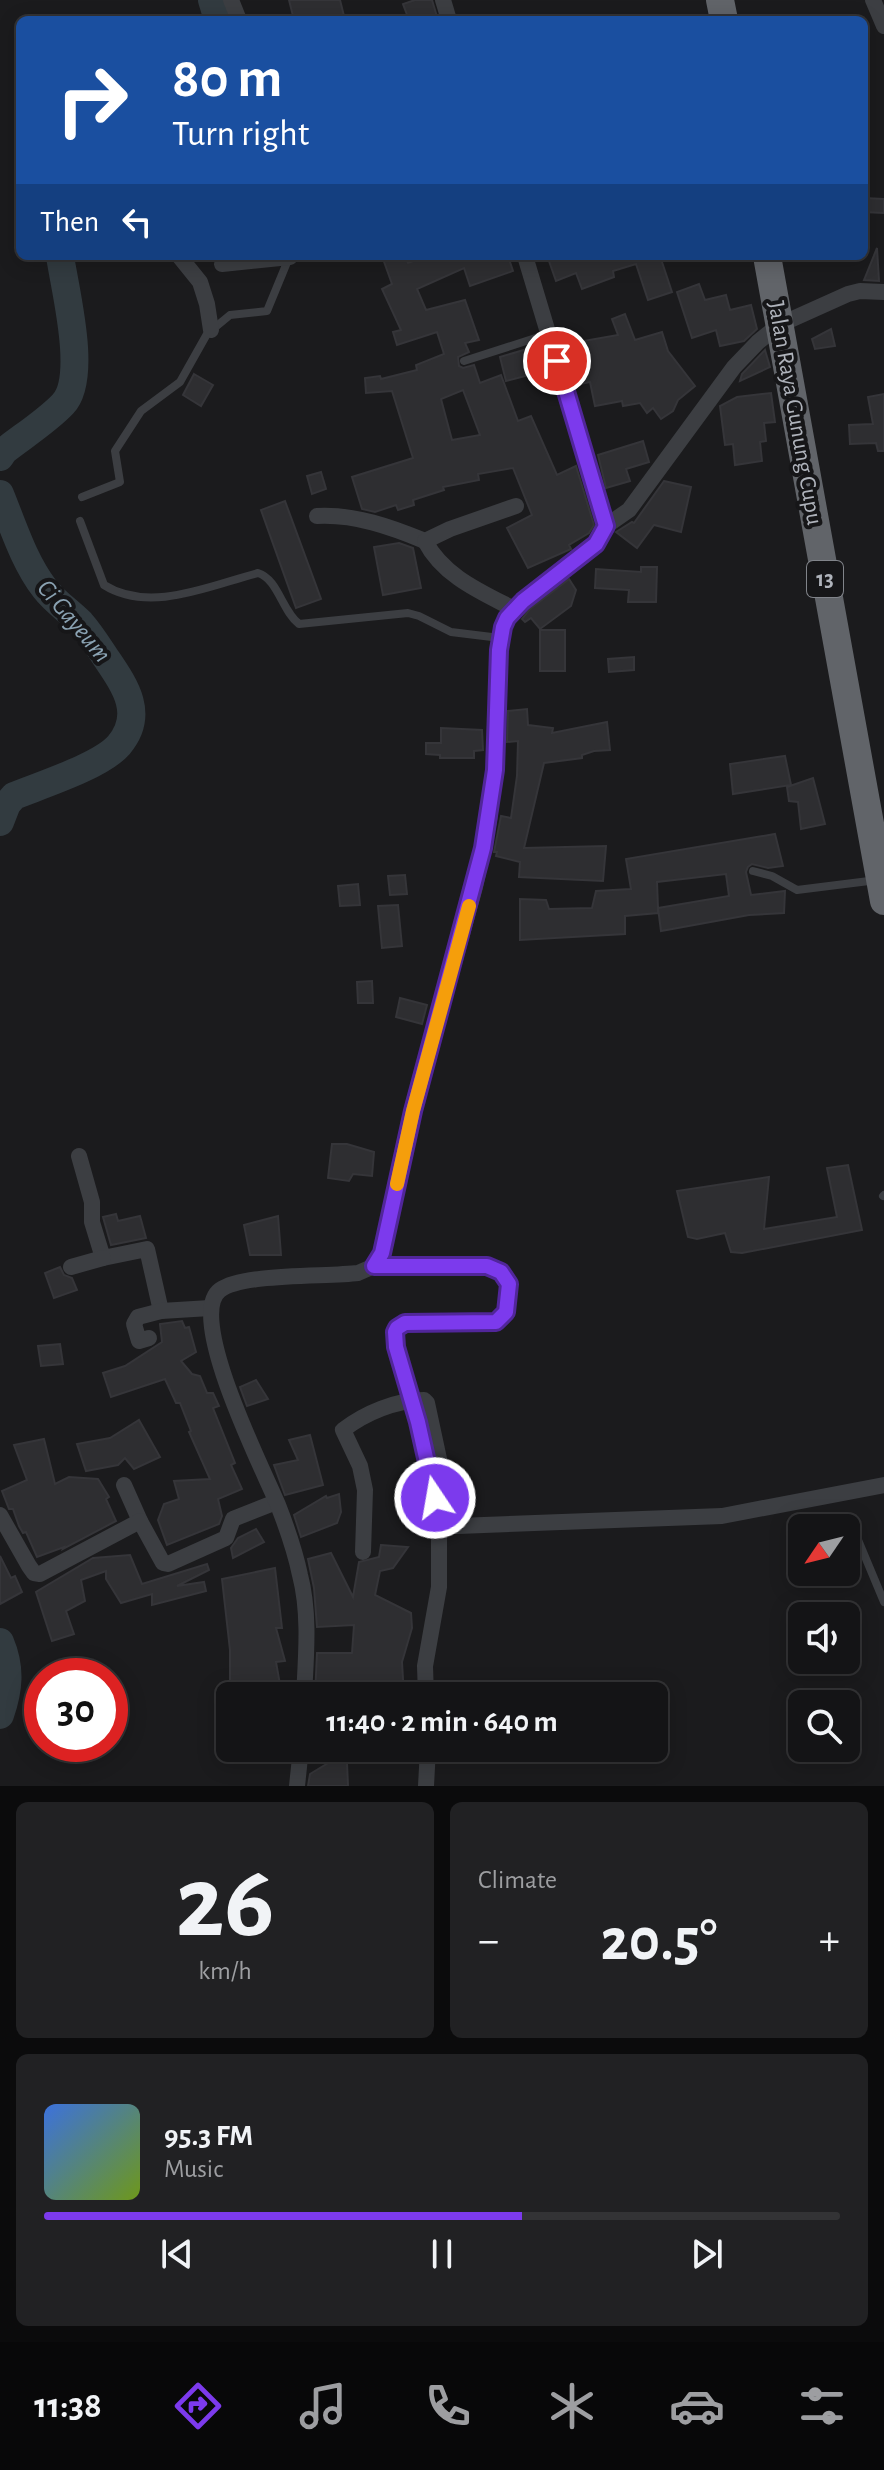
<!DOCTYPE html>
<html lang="en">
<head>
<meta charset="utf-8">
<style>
  body { margin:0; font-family:"Alegreya Sans",sans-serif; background:#212123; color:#f1f3f6; height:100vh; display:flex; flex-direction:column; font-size:30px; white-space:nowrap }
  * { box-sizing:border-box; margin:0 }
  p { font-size:26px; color:#9d9ea1 }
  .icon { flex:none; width:44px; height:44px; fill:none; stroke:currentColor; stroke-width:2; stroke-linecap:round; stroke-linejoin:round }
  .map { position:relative; height:1786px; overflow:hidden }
  .details { display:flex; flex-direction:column; gap:16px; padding:16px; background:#0b0b0c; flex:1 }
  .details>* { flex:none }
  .banner { position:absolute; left:16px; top:16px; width:852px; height:244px; border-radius:12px; box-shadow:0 4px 20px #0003,0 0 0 2px #333335; background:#1a4fa0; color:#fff; overflow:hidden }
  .needle { width:52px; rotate:235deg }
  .buttons { position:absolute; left:788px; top:1514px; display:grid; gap:16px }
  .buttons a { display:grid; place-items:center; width:72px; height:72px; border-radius:12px; background:#141416; box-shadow:0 4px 20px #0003,0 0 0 2px #333335; font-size:40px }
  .speed { position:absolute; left:24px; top:1658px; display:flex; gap:16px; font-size:40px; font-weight:700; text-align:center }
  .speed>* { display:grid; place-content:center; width:104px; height:104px; border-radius:50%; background:#141416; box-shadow:0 4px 20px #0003,0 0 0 2px #333335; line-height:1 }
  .speed .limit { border:12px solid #d22; background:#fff; color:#111 }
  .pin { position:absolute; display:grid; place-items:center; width:68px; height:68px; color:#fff; margin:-34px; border:4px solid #fff; border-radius:50%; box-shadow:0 2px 8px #0007 }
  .me { position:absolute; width:88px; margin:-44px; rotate:348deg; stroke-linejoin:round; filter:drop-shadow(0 0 6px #0008) }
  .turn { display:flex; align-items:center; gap:28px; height:168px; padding:0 24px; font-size:36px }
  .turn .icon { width:104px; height:104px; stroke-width:2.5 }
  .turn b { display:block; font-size:56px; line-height:68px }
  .then { display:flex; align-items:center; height:76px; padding:0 24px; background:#0003; gap:16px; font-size:30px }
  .big { font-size:60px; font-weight:600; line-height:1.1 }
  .details .tile { flex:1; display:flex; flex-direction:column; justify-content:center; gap:12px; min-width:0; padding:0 28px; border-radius:12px; background:#212123 }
  .details .dial { align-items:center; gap:0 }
  .dial b { font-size:104px; line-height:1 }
  .song { display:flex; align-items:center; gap:24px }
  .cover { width:96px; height:96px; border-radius:12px; background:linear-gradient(135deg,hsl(220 70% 55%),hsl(80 70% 35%)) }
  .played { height:8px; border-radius:4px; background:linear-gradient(90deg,#7c3aed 60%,#333335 60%) }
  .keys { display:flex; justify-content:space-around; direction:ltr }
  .heat { display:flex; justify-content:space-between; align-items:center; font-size:44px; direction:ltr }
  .details .tiles { flex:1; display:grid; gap:16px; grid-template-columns:1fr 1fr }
  .tile:last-child { grid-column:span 2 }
  .trip { position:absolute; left:216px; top:1682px; width:452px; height:80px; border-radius:12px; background:#141416; box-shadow:0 4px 20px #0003,0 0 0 2px #333335; font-weight:600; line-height:80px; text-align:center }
  .menu { display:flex; height:128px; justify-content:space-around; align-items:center; background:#080809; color:#9d9ea1 }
  .menu .icon { width:56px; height:56px }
  .menu .on { color:#7c3aed }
  .menu b { font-size:36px; color:#f1f3f6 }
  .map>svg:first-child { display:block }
</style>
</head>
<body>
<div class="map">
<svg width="884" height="1786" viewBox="0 0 884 1786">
  <rect width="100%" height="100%" fill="#1b1b1d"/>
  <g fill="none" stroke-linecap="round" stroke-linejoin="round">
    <!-- river -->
    <g stroke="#323b40" stroke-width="28">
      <polyline points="212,0 218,20"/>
      <path d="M0,457L4,451C23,436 47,421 63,404C88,378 65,290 60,256"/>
      <path d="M0,494C13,526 24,562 45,589C55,602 69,611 81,623C90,633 98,646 106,658C125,686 145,714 119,745C101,766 41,785 14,796L7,804L0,822"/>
      <path d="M0,1642C11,1668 9,1689 0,1715"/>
    </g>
  </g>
  <!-- building -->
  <g fill="#2e2e31" stroke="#353539" stroke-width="2" fill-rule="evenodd">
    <polygon points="289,0 340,0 345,20 294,20"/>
    <polygon points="415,0 432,0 438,20 409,20 403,4"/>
    <polygon points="864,198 884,199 884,213 864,212"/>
    <polygon points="877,248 879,281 864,280"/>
    <path d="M382,256H405L408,263L427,256H508L513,271L470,286L464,268L417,289L426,310L465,300L479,340L465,343L469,352L458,357L459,366L463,368L474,365L480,383L501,375L518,421L531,416L557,475L576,466L594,525L589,533L569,545L571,549L528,568L507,528L532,515L513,468L478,474L479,480L443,487L444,490L413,500L414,505L398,510L396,505L375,512L362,509L352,477L413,458L392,391L366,393L365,378L380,376L381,379L417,370L416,365L444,354L437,332L397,345L393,332L401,330L382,289L392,284ZM463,390L480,435L452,440L441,399Z"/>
    <polygon points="563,256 660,256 672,292 648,300 636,264 613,271 614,277 582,289 576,273 556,281 549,261"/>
    <polygon points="699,284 705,300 726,295 730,310 751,305 757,329 744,341 720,346 716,330 692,338 677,292"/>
    <polygon points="625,314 635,340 662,332 668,351 695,386 678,400 673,411 661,419 653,408 647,413 640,403 623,406 622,401 595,406 590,382 580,384 572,343 618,335 612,319"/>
    <polygon points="831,329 835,346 815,349 812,339"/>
    <polygon points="527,349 533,374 506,381 500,357"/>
    <polygon points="765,350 770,367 740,381 742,374"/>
    <polygon points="194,374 213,385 201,406 183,395"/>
    <polygon points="771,393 775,422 764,423 766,441 760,442 762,461 735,465 733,444 725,445 720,406 737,397"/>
    <polygon points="884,394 884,451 878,451 876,443 850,444 849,425 873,424 868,397"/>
    <polygon points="643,441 649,462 626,469 630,481 606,488 598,455"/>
    <polygon points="321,472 326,489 312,494 307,476"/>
    <polygon points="664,481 691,487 681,532 654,525 637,548 616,532 632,522 634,523"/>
    <polygon points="285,501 321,599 296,608 261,510"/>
    <polygon points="399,543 413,548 421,588 383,595 374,547"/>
    <polygon points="641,567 657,567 656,602 628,602 629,590 595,588 596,569 641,572"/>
    <polygon points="569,579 576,590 571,606 540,629 531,618 525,622 522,619 530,609"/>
    <rect x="540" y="630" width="25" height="41"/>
    <polygon points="634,657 634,670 609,672 608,659"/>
    <polygon points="527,709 528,725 553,728 552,733 607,722 610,750 594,751 582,755 582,758 544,763 524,848 606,846 603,881 519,877 520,862 496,856 497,852 494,852 501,816 511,818 517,776 518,741 507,742 508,711"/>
    <polygon points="441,728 482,730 483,750 474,751 474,758 440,758 440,755 426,754 426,743 441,743"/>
    <polygon points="785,756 791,785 733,794 730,764"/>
    <polygon points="813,778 825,824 801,829 798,802 789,801 787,787"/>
    <path d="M775,834L783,866L768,868L752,864L748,867L746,872L751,895L785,891L784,913L749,915L661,931L658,908V913L625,916V934L520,940V899L546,900L549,909L592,908L596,891L631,889L626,859ZM726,874L729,896L658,908L657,882Z"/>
    <polygon points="405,875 407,894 390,895 388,876"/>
    <polygon points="358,884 360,905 340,906 338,886"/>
    <polygon points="398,905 402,946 382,948 378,906"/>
    <polygon points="372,981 373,1003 358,1003 357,982"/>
    <polygon points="400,998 427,1005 422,1024 396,1017"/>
    <polygon points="332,1144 347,1144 374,1152 372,1176 353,1174 349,1181 328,1178"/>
    <polygon points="848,1165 862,1230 742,1253 731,1252 725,1233 697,1239 688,1237 677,1191 769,1177 764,1229 837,1217 827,1168"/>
    <polygon points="116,1214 118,1221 140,1216 146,1238 111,1245 103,1217"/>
    <polygon points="278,1216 281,1255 250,1255 244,1225"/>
    <polygon points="60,1267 64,1275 72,1278 77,1290 54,1298 45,1273"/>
    <polygon points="182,1321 185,1328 189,1327 196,1352 181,1361 192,1374 200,1376 207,1393 213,1393 219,1406 213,1408 235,1463 231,1465 242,1489 218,1499 222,1516 219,1524 167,1545 158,1520 164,1504 179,1499 174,1481 210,1479 189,1432 191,1431 180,1403 176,1403 165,1379 111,1397 103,1373 125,1366 162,1342 160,1324"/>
    <polygon points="60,1344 63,1364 41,1366 38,1346"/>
    <polygon points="256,1380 268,1399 247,1406 240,1387"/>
    <polygon points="139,1420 160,1457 134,1469 125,1458 118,1465 86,1471 77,1444 110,1438"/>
    <polygon points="310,1435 323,1485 285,1495 274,1465 298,1460 289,1440"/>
    <polygon points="44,1439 55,1484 69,1477 98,1479 109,1497 106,1499 116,1521 63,1549 64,1547 37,1557 26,1532 23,1533 19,1526 13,1509 9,1509 2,1491 27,1480 14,1445"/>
    <polygon points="339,1494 341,1512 337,1523 301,1537 294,1515 326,1496 327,1498"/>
    <polygon points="256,1529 264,1542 233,1558 231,1548 238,1538"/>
    <polygon points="381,1545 408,1547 393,1568 380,1571 375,1595 411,1613 412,1628 402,1662 404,1696 315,1696 317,1653 352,1653 354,1625 317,1627 314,1588 308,1559 331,1553 353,1597 359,1562 379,1557"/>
    <polygon points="130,1555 142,1584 207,1564 209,1570 177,1586 204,1582 206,1591 152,1605 152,1594 121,1603 106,1579 106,1571 81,1580 85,1601 66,1611 74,1634 52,1641 36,1592 93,1558"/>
    <polygon points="0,1556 11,1578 15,1576 22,1592 0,1604"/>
    <polygon points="275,1568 282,1628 276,1628 285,1661 276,1662 282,1696 230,1696 230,1650 222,1579"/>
    <polygon points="312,1748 342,1748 345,1763 347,1763 348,1786 308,1786 310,1774 328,1763"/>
  </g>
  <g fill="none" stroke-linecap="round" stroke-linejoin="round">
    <!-- service -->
    <g stroke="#3c3e42" stroke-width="8">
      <polyline points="464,361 548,334"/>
      <polyline points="82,497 120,482 115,451 141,411 180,382 207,334 230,315 267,311 288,260"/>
      <path d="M80,521L104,585C150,614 211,585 258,573C278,579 282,611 299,624L408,613L419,616L451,632L500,638"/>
      <polyline points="753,871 772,876 797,890 877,880"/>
      <polyline points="883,1196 884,1195"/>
      <polyline points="856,1535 884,1602"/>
    </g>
    <!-- minor -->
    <g stroke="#3c3e42" stroke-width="16">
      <polyline points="231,0 239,20"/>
      <polyline points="443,0 449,20"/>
      <polyline points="873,0 884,26"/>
      <polyline points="179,256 200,282 207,304 211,330"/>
      <polyline points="525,256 606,526"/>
      <polyline points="222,264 290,257"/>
      <path d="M317,516C355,514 391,527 425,541"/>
      <path d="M514,609C481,592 443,576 425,541L450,529L516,506"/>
      <polyline points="79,1156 92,1202 92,1222 103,1258 147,1249 161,1311"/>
      <polyline points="374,1266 487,1266 501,1272 509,1284 506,1312 496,1322 408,1323 400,1325 395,1332 396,1347 418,1422 439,1528 439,1587 425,1666 426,1696"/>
      <polyline points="71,1267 103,1258"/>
      <polyline points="149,1338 139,1341 134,1324 138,1317 161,1311 210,1308"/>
      <polyline points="124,1485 140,1521"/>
      <polyline points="0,1515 29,1566 34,1573 40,1574 140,1521 163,1563 168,1564 226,1538 233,1519 276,1502"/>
      <path d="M363,1552L365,1490L360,1466L343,1430C365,1413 396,1400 424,1400L427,1403L451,1515L458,1526L722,1516L884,1485"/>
      <path d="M304,1696C306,1657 310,1613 300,1575C295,1551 287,1528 278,1505C264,1471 185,1316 220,1290C243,1273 326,1277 358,1273L374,1266L379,1260L413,1111L475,887L489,821L495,770L499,650L503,627L507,618L523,601L596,544L606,526L629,510L734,367L758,342L779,325L848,294L860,291L884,292"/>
      <polyline points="297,1786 301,1748"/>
      <polyline points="426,1786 428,1748"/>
    </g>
    <!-- trunk -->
    <g stroke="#616469" stroke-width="28">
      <polyline points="720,0 724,20"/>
      <polyline points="767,256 884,901"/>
    </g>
  </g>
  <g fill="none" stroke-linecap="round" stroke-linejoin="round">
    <defs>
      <polyline id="route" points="435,1498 418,1422 396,1347 395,1332 397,1328 405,1323 496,1322 506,1312 509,1284 501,1272 487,1266 374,1266 382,1253 413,1111 483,848 495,770 499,650 503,627 507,618 523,601 596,544 606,526 557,361"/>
    </defs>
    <!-- route casing -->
    <use href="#route" stroke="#51269a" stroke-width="20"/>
    <!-- route -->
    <use href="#route" stroke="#7c3aed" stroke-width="14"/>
    <!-- slow -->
    <polyline stroke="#f59e0b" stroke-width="14" points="397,1184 413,1111 469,906"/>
  </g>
  <g text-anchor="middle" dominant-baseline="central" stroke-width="8" stroke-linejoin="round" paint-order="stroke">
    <!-- shield labels -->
    <rect fill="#161618" stroke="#81848a" stroke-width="2" x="807" y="561" width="36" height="36" rx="6"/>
    <g font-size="22" font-weight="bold" fill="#afb3bb">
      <text x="825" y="579">13</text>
    </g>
    <!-- street labels -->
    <g font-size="24" fill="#afb3bb" stroke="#161618">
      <text transform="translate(795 413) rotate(80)">Jalan Raya Gunung Cupu</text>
    </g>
    <!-- water labels -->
    <g font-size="26" font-style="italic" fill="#8aa2b2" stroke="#161618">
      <text transform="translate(74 621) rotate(50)">Ci Gayeum</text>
    </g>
  </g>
</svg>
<div class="buttons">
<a><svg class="needle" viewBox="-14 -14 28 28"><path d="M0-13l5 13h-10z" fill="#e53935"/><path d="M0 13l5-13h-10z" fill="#9d9ea1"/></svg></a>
<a><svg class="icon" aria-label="sound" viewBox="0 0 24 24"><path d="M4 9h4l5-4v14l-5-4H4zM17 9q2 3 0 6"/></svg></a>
<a><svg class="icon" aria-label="search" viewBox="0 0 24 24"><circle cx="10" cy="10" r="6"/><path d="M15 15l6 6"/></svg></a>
</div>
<div class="speed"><div class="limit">30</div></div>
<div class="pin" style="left:557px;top:361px;background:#d93025"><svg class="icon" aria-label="arrive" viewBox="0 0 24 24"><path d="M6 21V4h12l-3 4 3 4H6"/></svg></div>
<svg class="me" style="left:435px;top:1498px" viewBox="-20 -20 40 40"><circle r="17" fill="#7c3aed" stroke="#fff" stroke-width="3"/><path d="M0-11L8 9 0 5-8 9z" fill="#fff"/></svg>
<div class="trip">11:40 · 2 min · 640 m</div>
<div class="banner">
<div class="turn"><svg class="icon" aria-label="right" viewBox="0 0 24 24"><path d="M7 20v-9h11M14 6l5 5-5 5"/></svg><div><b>80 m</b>Turn right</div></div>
<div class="then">Then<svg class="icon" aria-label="left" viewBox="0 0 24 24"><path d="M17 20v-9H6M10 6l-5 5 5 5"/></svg></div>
</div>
</div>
<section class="details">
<div class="tiles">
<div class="tile dial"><b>26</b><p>km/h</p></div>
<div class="tile"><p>Climate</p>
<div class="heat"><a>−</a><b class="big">20.5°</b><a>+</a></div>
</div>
<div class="tile">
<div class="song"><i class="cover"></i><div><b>95.3 FM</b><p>Music</p></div></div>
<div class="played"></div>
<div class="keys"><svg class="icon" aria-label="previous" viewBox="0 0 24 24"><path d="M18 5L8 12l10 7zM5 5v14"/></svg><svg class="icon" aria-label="pause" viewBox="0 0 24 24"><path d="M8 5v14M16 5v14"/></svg><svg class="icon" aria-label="next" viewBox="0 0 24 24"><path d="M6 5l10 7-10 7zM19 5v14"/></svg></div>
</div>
</div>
</section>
<nav class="menu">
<b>11:38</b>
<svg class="icon on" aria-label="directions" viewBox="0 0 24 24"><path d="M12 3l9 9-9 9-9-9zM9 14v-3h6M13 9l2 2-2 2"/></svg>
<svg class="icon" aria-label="music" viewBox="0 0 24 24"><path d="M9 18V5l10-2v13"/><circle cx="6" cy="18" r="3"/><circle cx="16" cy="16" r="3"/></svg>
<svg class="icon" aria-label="phone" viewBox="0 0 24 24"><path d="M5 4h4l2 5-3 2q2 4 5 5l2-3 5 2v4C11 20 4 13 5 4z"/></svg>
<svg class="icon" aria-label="climate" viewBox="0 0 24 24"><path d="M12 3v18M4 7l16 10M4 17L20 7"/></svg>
<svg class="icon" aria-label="car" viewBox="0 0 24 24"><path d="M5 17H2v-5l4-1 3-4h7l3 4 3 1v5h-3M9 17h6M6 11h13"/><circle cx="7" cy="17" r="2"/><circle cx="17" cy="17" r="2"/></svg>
<svg class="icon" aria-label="filters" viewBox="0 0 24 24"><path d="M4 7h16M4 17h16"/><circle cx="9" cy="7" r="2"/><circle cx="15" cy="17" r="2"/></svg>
</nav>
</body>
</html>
